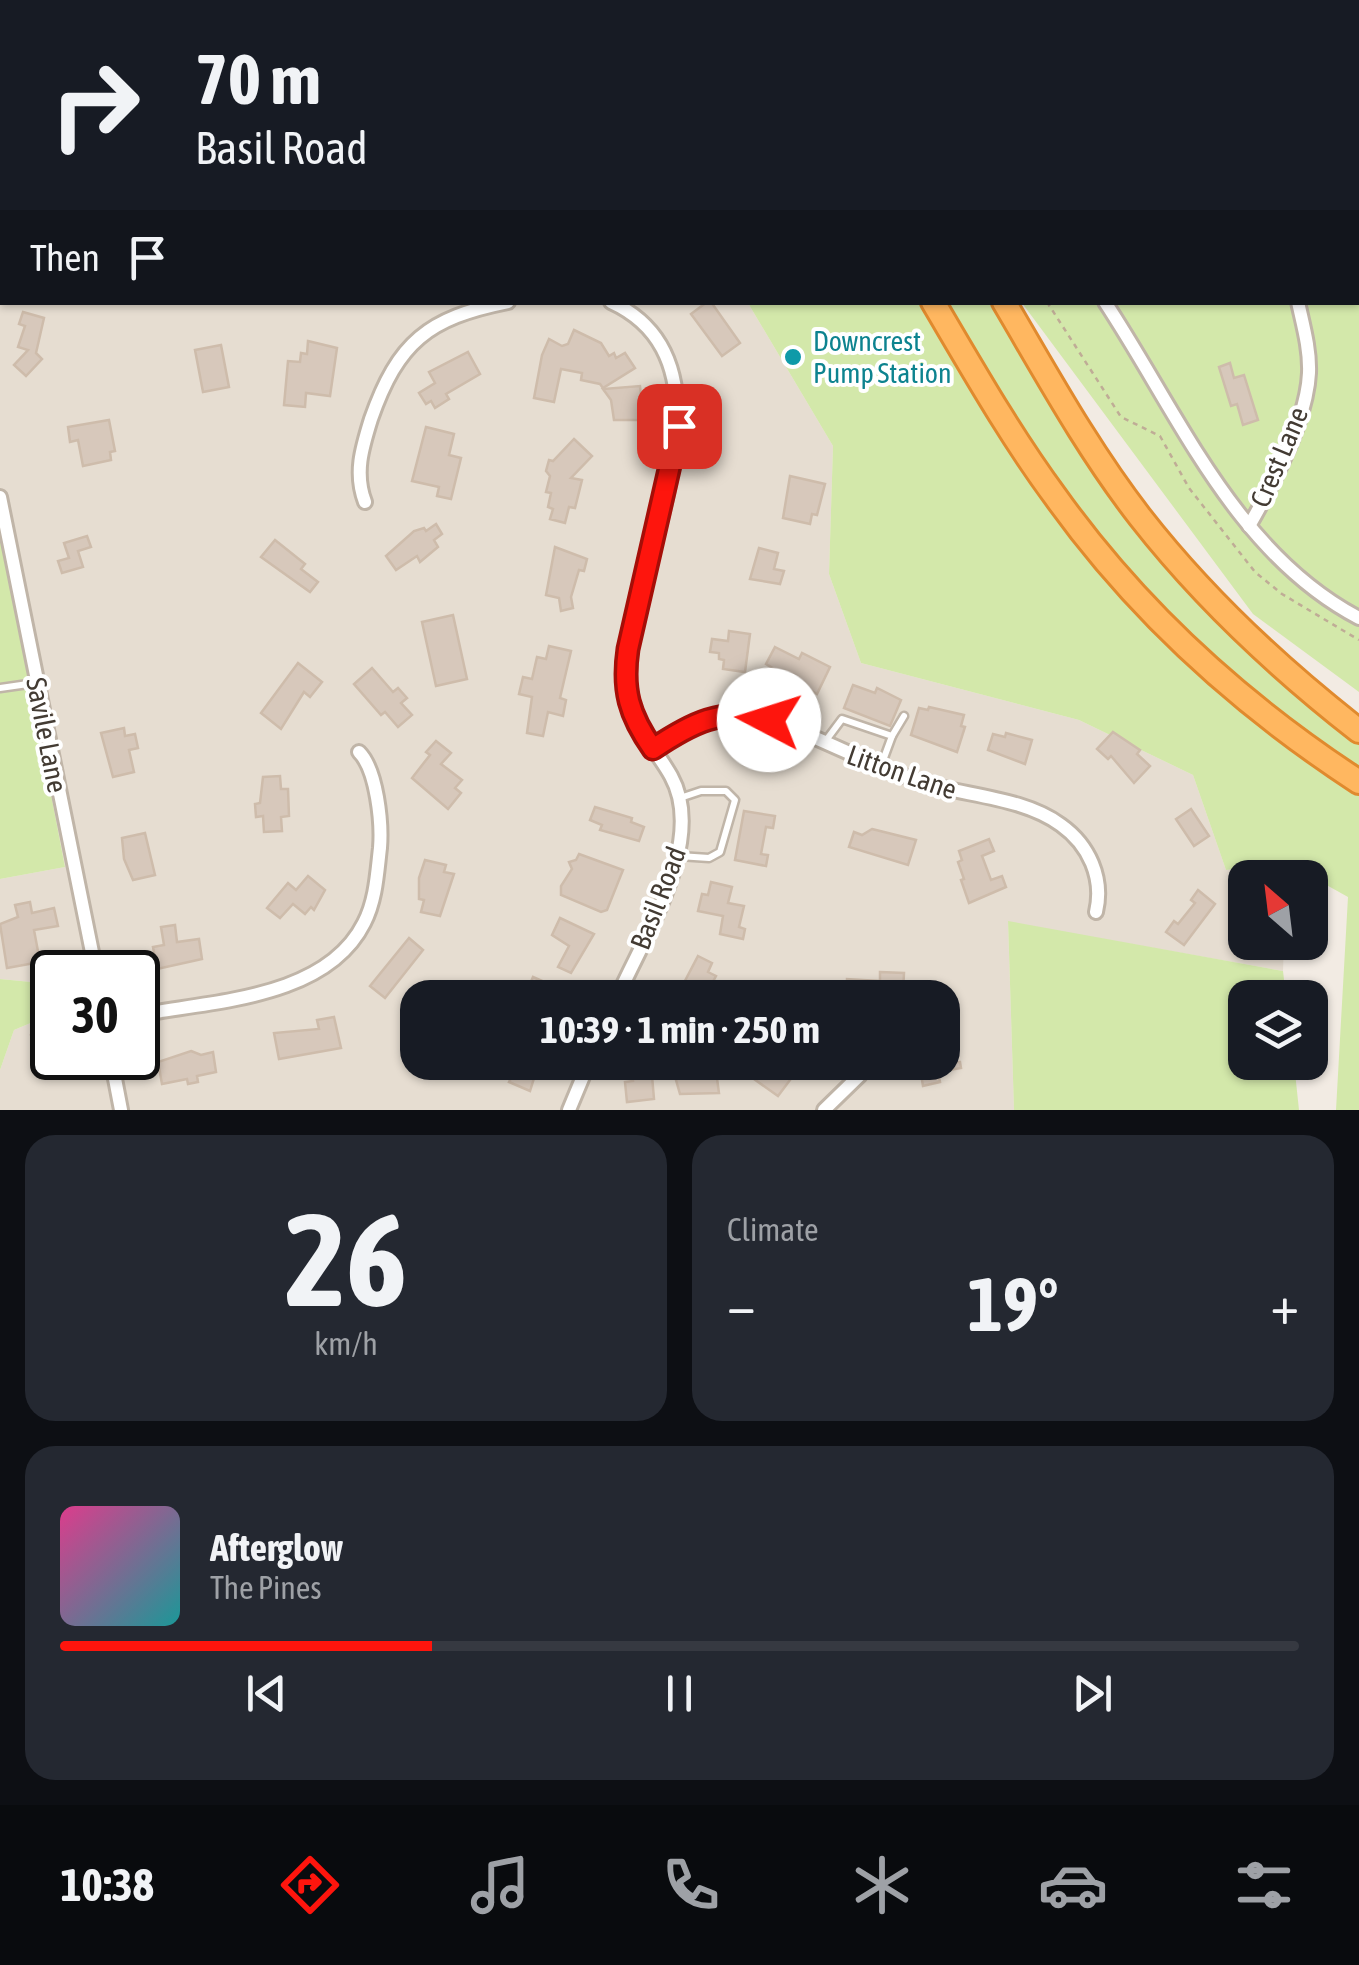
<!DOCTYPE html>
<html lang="en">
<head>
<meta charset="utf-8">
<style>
  body { margin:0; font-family:"Asap Condensed",sans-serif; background:#242831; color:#f1f3f6; height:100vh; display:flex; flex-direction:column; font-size:38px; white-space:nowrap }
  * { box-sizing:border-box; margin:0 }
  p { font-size:32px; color:#9ea1a6 }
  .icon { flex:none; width:55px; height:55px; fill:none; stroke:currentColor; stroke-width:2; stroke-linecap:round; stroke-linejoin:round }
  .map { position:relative; height:1110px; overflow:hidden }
  .panel { display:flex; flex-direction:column; gap:25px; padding:25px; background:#0d0f14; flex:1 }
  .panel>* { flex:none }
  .banner { position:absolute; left:0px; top:0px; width:1360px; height:305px; box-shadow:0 2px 8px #0004; background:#171b24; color:#f1f3f6; overflow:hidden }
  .needle { width:65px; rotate:332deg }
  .controls { position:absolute; left:1228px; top:860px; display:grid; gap:20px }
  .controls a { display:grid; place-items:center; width:100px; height:100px; border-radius:20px; background:#171b24; box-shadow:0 2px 8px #0004; font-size:50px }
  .speed { position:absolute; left:30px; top:950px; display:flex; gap:20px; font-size:50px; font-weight:700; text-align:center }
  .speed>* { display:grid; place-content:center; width:130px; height:130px; border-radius:50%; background:#171b24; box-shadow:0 2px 8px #0004; line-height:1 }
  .speed .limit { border:5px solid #111; border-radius:15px; background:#fff; color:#111 }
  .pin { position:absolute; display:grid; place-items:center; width:85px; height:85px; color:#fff; margin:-42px; border-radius:20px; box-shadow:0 5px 15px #0006 }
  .me { position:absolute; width:110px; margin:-55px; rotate:275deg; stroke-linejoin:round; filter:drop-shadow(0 0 8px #0008) }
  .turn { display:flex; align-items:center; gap:35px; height:210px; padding:0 30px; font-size:45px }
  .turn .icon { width:130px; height:130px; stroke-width:2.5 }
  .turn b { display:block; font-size:70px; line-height:85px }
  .then { display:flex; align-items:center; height:95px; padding:0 30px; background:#0003; gap:20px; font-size:38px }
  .big { font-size:75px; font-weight:700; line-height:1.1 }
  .panel .tile { flex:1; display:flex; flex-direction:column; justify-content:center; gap:15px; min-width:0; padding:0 35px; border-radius:30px; background:#242831 }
  .panel .dial { align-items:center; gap:0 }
  .dial b { font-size:130px; line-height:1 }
  .song { display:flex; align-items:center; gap:30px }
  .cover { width:120px; height:120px; border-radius:15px; background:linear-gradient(135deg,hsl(330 70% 55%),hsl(180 70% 35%)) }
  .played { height:10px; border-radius:5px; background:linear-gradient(90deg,#fe150d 30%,#363941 30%) }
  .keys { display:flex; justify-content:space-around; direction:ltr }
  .heat { display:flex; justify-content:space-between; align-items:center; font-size:55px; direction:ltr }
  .panel .tiles { flex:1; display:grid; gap:25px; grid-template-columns:1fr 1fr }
  .tile:last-child { grid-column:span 2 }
  .trip { position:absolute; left:400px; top:980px; width:560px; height:100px; border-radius:30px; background:#171b24; box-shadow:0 2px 8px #0004; font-weight:700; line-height:100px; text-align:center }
  .tabs { display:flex; height:160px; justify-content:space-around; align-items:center; background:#090b0e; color:#9ea1a6 }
  .tabs .icon { width:70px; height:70px }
  .tabs .on { color:#fe150d }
  .tabs b { font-size:45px; color:#f1f3f6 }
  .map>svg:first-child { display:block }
</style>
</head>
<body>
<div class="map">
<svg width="1359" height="1110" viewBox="0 0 1359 1110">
  <rect width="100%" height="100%" fill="#f2ebe3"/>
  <!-- residential -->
  <path fill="#e6ddd1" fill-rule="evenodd" d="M0,140L2,302L748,303L833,446L829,574L861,663L1079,720L1193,775L1226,870L1287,863L1286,877L1245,878V942L1284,943L1283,971L1008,922L1014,1110H0V1070L14,1030L52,1014V1058H138V972H52V984L0,979V879L65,867L0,529ZM418,998H942V1062H418Z"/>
  <!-- green -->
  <g fill="#d3e8aa">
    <polygon points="835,0 1359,0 1359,692 1253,614 1022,303 1358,302 1358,2"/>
    <polygon points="748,303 924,303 1089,557 1359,789 1359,1110 1336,1110 1348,897 1287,863 1226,870 1193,775 1079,720 861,663 829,574 833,446"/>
    <polygon points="940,303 994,303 1117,499 1359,740 1359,775 1217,668 1073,511"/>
    <polygon points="0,529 65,867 0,879"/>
    <polygon points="1008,921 1283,971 1286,997 1245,998 1245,1062 1294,1063 1299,1110 1014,1110"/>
    <polygon points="0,979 52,984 52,1014 14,1030 0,1070"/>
  </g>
  <!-- building -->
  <g fill="#d7c8bb" stroke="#cebcab" stroke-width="2.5">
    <polygon points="707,302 711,302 740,343 722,356 691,314"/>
    <polygon points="23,312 44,318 36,353 42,359 26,376 14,365 28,350 18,347 25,326 19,324"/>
    <polygon points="574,330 601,343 609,356 614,353 616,358 625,353 635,368 603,388 600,384 581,380 582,373 561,369 554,402 534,398 542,355 549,339 562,346 568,344"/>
    <polygon points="308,341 337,348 330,396 306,393 305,407 284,405 288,361 300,362 301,353 307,354"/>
    <polygon points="221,345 229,387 203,392 195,350"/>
    <polygon points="468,352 480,374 446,394 449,399 435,408 431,401 426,404 419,393 435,383 429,372"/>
    <polygon points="1230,363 1234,378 1244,375 1258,420 1243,425 1237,404 1231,406 1219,367"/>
    <polygon points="640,386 643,420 614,420 611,400 603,389"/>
    <polygon points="109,420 115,451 110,452 111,460 83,466 78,440 70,442 68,427"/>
    <polygon points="426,427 454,434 449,455 461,458 451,499 437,496 439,487 412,481"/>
    <polygon points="574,439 592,456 571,478 582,480 575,508 569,507 565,523 550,519 553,509 548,507 551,493 546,492 550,476 546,471 549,460 553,461"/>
    <polygon points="790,476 825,484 817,515 812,514 810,524 783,518"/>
    <polygon points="436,524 442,534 434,540 438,547 420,562 417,556 396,570 386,556 414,531 424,528 426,531"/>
    <polygon points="87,536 91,547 78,551 83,567 62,573 58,561 69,558 64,543"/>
    <polygon points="275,540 305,564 301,569 318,582 310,592 261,557"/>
    <polygon points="555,547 587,559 584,571 579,570 571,597 573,608 561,611 559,598 546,595"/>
    <polygon points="759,548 778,553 774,569 784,571 780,584 750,579"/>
    <polygon points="453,615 467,679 436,686 422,622"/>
    <polygon points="729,631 750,634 745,672 723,669 724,660 719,659 719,653 710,652 712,639 728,641"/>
    <polygon points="549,646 571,651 560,698 566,700 563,716 548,712 543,736 527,733 532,697 519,694 523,677 532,679 537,657 546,659"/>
    <polygon points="775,647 799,659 802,653 830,667 817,694 766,664"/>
    <polygon points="298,663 322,682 310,697 304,692 281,729 261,713"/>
    <polygon points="372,668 393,692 398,688 407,698 401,703 412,715 398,727 385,712 381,715 354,684"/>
    <polygon points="853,685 875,693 877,688 901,700 890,726 844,708"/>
    <polygon points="929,707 964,715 961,726 965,727 957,752 911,735 919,708 928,710"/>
    <polygon points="124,728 125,736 135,734 138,748 129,750 134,772 113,777 101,733"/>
    <polygon points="1113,732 1140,750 1137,754 1150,766 1134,783 1111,756 1108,759 1097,749"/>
    <polygon points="1006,733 1032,740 1025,764 988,750 993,734 1005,737"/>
    <polygon points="436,741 451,753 441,764 462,780 455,788 461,793 448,809 412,778 430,755 426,752"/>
    <polygon points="280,776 281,789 288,789 289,816 281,817 282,831 264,832 263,816 256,817 255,804 260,803 263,777"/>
    <polygon points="595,807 632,818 631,822 644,827 639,841 600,830 602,825 590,820"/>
    <polygon points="1191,809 1209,836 1194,846 1176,819"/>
    <polygon points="744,811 775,816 773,828 766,827 761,854 768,855 766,866 735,860"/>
    <polygon points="872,829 916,840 908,865 849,847 854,832 862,835"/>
    <polygon points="145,833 155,875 133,880 124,859 122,838"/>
    <polygon points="989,839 994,851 982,856 991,880 1002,876 1006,887 969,903 961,880 964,879 958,862 962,860 959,851"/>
    <polygon points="579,854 623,870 607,910 601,912 561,895 561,886 572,869 569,862 576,860"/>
    <polygon points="425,860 446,865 444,872 454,874 440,916 421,912 424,900 419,899 419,878"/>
    <polygon points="308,876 325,890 314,910 311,907 305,914 293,904 280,918 267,908 288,883 296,890"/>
    <polygon points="711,882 732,887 728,903 744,906 739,927 745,929 743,939 720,934 723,916 698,911 702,894 708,895"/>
    <polygon points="1198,890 1215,904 1184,945 1166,932 1174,921 1178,924 1195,903 1191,900"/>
    <polygon points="30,902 32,913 54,908 58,926 34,930 40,962 7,968 0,924 18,917 15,905"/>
    <polygon points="560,918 594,934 571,973 558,967 569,946 552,935"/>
    <polygon points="175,925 177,942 199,939 202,959 157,969 153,947 164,945 161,927"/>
    <polygon points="409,938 423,950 385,998 370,986"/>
    <polygon points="698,956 712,963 708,972 716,976 710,987 703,984 697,998 676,998"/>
    <polygon points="880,972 904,973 903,992 881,990 881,998 846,998 847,979 880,981"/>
    <polygon points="533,977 558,988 579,998 524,998"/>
    <polygon points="334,1017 341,1048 279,1059 274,1033 319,1029 317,1020"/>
    <polygon points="52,1027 52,1058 57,1058 60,1074 40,1078 31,1035"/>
    <polygon points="191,1051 201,1055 213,1052 216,1072 197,1076 198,1082 188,1084 187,1079 162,1084 158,1062"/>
    <polygon points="511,1062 539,1062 530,1091 509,1082 512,1076 506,1074"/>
    <polygon points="704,1062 705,1073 716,1071 719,1093 680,1094 672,1066"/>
    <polygon points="750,1062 766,1062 790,1080 778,1096 744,1072"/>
    <polygon points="919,1062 960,1062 961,1068 938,1072 940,1082 923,1086"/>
    <polygon points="651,1064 654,1099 627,1102 625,1082 633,1081 631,1066"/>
  </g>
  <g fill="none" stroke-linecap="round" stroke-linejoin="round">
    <defs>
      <g id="service">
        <polyline points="1304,0 1305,2"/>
        <polyline points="1358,5 1359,0"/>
        <polyline points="0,688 35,683"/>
        <polyline points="892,736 904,716"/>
        <polyline points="824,743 842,719 892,736 881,766"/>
        <polyline points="679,856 709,858 720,852 735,800 726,791 701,791 680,798"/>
      </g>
      <g id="minor">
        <polyline points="259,0 260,2"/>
        <polyline points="931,0 932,2"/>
        <polyline points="0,146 2,145"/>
        <path d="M611,302C747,364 632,568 624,674C621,716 652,742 671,776C707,841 644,936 617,998"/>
        <path d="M1105,302C1179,414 1235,553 1359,618"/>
        <polyline points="0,497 96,972"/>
        <path d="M365,502C354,473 362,448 371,419C398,342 428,318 508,302"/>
        <path d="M1249,526C1272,486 1307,419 1309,373C1310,349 1303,325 1298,302"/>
        <path d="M653,749C687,726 715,710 757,716C812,732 865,764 921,782C965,796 1023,797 1061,825C1089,845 1104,878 1096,912"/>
        <path d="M138,1015C212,1001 326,999 364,923C376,900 377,873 380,848C382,823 377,770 359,752"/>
        <polyline points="111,1058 121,1110"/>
        <polyline points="569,1110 589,1062"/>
        <polyline points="824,1110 860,1075"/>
      </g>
      <g id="motorway">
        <polyline points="753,0 755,2"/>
        <polyline points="823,0 825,2"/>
        <path d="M933,302C972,368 1010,435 1055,496C1137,611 1241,705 1359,782"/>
        <path d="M1004,302C1047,375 1088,450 1140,517C1204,599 1277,667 1359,731"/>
      </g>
    </defs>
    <!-- service casing -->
    <use href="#service" stroke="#c0b5a8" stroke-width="11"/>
    <!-- minor casing -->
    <use href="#minor" stroke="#c0b5a8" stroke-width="18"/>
    <!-- motorway casing -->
    <use href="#motorway" stroke="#e08a2e" stroke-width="28"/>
    <!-- path -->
    <g stroke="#bfac96" stroke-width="2.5" stroke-dasharray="5 5" stroke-linecap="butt">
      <polyline points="873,2 874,0"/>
      <polyline points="1047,302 1121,417 1160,436 1189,488 1255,572 1282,594 1359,640"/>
    </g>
    <!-- service -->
    <use href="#service" stroke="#fff" stroke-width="6"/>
    <!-- minor -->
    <use href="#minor" stroke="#fff" stroke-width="12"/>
    <!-- motorway -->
    <use href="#motorway" stroke="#ffb760" stroke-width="22"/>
  </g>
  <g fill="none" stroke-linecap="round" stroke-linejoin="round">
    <defs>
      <path id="route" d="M679,426L628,649C622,690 629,715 653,749C690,724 723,706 769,720"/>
    </defs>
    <!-- route casing -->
    <use href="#route" stroke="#a50e08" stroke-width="25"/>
    <!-- route -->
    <use href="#route" stroke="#fe150d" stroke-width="18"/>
  </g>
  <!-- markers -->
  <circle fill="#0f9aa8" stroke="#fff" stroke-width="4" cx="793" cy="357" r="10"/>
  <g text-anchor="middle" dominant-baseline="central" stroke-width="8" stroke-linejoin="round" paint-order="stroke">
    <!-- culture labels -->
    <g font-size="28" fill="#0d838f" stroke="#fff" text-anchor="start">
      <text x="813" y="341">Downcrest<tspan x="813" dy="32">Pump Station</tspan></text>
    </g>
    <!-- street labels -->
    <g font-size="28" fill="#433b33" stroke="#fff">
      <text transform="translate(1279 457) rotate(-67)">Crest Lane</text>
      <text transform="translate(47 735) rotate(79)">Savile Lane</text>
      <text transform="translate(902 772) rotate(19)">Litton Lane</text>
      <text transform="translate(658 898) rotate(-69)">Basil Road</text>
    </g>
  </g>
</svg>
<div class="controls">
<a><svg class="needle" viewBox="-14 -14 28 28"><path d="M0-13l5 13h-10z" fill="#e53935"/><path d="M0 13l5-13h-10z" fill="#9ea1a6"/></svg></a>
<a><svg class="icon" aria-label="layers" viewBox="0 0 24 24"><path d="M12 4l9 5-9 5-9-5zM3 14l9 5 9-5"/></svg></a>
</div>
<div class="speed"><div class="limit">30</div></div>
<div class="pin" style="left:679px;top:426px;background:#d93025"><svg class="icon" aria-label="arrive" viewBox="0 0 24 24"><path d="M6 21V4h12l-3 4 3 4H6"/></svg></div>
<svg class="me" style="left:769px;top:720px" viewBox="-20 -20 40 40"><circle r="19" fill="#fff"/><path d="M0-13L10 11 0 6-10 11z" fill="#fe150d"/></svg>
<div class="trip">10:39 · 1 min · 250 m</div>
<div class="banner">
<div class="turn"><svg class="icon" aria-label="right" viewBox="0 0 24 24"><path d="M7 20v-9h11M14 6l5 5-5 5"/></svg><div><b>70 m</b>Basil Road</div></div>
<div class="then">Then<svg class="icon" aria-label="arrive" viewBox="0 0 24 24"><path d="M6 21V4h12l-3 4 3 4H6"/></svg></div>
</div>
</div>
<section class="panel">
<div class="tiles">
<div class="tile dial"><b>26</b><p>km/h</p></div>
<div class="tile"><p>Climate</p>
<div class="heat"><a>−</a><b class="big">19°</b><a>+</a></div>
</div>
<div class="tile">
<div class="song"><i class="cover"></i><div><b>Afterglow</b><p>The Pines</p></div></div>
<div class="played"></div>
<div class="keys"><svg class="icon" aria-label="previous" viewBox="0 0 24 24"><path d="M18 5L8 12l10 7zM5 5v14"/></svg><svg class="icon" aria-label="pause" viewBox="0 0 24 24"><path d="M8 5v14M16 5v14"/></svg><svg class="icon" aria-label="next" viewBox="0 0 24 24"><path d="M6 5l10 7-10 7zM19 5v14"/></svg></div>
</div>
</div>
</section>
<nav class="tabs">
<b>10:38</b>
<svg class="icon on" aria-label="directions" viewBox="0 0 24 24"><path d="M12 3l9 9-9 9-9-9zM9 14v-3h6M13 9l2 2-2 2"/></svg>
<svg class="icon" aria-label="music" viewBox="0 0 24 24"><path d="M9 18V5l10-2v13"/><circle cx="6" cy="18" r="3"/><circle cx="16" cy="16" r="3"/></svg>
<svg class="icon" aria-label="phone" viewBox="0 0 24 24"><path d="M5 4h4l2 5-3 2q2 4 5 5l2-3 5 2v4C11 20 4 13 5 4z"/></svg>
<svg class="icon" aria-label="climate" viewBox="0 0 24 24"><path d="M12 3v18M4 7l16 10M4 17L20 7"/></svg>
<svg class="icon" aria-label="car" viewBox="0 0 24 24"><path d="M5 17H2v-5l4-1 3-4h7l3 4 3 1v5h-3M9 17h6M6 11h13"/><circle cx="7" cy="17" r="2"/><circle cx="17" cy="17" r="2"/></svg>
<svg class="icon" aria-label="filters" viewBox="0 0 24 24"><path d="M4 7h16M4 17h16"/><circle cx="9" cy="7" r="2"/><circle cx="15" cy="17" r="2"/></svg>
</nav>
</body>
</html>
